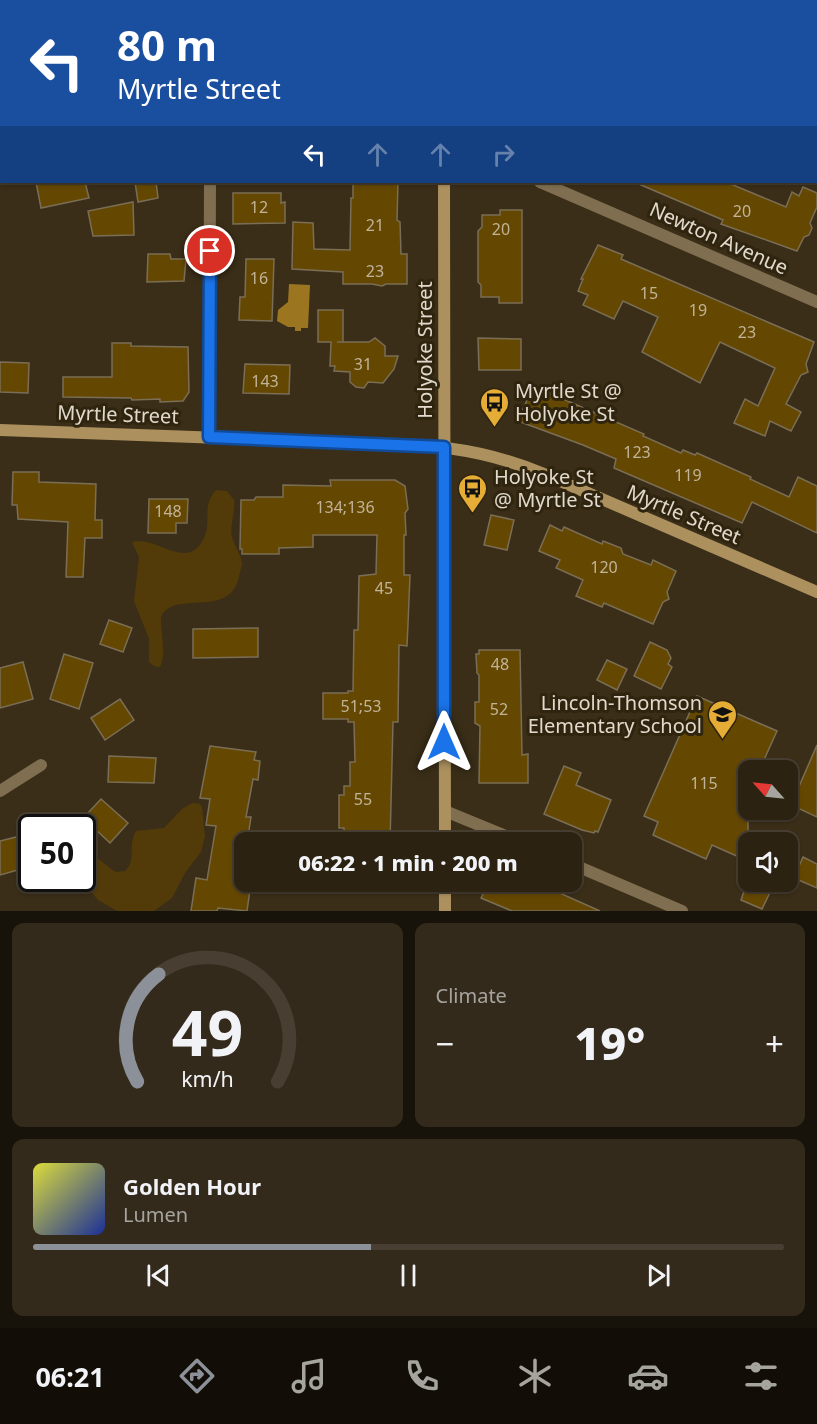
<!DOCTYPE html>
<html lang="en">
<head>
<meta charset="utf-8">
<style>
  body { margin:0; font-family:"Noto Sans",sans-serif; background:#342a1b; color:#f1f3f6; height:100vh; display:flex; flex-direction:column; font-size:22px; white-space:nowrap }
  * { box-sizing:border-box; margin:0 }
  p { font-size:20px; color:#a6a49f }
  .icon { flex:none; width:33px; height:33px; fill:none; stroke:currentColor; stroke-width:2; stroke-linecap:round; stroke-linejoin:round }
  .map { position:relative; height:911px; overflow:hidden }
  .drawer { display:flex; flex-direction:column; gap:12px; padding:12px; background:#18130a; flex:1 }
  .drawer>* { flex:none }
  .banner { position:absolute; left:0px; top:0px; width:818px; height:183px; box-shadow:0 2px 4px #0004,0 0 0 2px #483f32; background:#1a4fa0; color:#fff; overflow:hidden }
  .needle { width:39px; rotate:297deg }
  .buttons { position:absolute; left:738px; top:760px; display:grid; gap:12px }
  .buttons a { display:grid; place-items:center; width:60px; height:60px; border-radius:12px; background:#2c2212; box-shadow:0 2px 4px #0004,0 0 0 2px #483f32; font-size:30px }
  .speed { position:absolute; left:18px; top:814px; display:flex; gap:12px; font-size:30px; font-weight:700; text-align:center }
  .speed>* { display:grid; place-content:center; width:78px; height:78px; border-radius:50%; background:#2c2212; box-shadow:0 2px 4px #0004,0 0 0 2px #483f32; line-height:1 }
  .speed .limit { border:3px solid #111; border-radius:9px; background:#fff; color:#111 }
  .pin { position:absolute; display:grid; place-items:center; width:51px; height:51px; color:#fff; margin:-26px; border:3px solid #fff; border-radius:50%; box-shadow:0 2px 6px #0007 }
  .me { position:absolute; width:66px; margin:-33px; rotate:0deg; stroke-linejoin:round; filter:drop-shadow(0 0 4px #0008) }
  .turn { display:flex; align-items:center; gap:21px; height:126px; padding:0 18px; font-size:27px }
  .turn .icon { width:78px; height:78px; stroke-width:2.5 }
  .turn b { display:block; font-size:42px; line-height:51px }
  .lanes { display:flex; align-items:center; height:57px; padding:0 18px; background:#0003; justify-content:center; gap:30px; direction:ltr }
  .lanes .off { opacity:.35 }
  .big { font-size:45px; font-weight:800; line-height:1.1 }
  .drawer .widget { flex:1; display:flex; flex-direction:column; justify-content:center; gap:9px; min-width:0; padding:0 21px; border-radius:12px; background:#342a1b }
  .drawer .dial { align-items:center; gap:0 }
  .dial svg { height:156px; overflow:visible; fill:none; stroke:#483f32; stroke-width:7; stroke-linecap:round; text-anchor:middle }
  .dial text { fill:#f1f3f6; stroke:none }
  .song { display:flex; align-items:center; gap:18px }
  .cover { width:72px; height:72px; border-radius:9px; background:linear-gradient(135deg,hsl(60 70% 55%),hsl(230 70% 35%)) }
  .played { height:6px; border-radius:3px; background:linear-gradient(90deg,#8c9099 45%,#483f32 45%) }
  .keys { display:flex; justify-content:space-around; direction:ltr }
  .heat { display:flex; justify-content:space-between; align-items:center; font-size:33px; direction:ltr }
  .drawer .tiles { flex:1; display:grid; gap:12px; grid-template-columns:1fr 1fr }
  .widget:last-child { grid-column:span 2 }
  .trip { position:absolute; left:234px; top:832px; width:348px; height:60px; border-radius:12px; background:#2c2212; box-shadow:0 2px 4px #0004,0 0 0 2px #483f32; font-weight:800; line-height:60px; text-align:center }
  .dock { display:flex; height:96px; justify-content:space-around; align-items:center; background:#120e07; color:#a6a49f }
  .dock .icon { width:42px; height:42px }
  .dock .active { color:#8c9099 }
  .dock b { font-size:27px; color:#f1f3f6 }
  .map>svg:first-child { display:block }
</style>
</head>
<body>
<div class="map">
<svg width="817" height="911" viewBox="0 0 817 911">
  <rect width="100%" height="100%" fill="#3a2e18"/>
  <!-- green -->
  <g fill="#523b08">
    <path d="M216,490L227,491L234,500C236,512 229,525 232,537C234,546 241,554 242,563C242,567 240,572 239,576C234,601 215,602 192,603C181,604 171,604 163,613C157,619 168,651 160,667L154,666L149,662V639L134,601L139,557L132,542C157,535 187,573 204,538C212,522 201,506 216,490Z"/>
    <path d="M192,803L200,804L202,807L205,836L201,852L185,873L172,898L154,911H117L98,900L81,879L83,855L86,853C101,858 104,865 116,872L125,871C137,860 127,846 136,831L164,828L182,809Z"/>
  </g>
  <!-- water -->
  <polygon fill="#9c7520" points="289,284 310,285 308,328 301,328 301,331 295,331 295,327 288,327 277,321 278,310 288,302"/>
  <!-- building -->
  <g fill="#644700" stroke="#7b6e56" stroke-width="1.5">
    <polygon points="36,182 85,182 89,198 41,208"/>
    <polygon points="135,182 156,182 158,198 138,202"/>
    <polygon points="353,182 398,182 397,220 400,222 401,254 407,254 407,284 386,284 382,286 372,284 343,284 343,272 292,269 293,222 313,223 314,249 350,250 351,198 353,198"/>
    <polygon points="634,182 726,182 786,207 792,192 799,196 803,187 817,193 817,207 810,223 812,228 809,235 804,237 797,251 721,224 723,220"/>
    <polygon points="233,193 281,193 281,203 285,202 285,223 233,224"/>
    <polygon points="133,202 134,235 93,236 88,211"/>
    <polygon points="500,210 522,210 522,303 499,303 499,297 481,297 481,285 478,282 478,231 482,227 482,215 500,215"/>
    <polygon points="598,245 623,255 621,259 814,342 806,364 808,372 801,375 786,404 801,412 791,431 770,421 765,436 734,423 745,399 758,406 775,368 720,342 700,383 642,352 658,317 623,301 614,319 583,305 588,295 578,291 583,279 581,279"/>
    <polygon points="148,254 170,254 171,259 186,259 184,281 147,282"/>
    <polygon points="246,259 274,259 272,321 239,320 240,297 245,297"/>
    <polygon points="318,310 343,310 343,342 337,342 369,342 375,338 385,346 385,356 398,356 394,369 383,383 368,382 364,388 356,387 350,382 350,372 334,371 335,366 330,366 331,342 318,342"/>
    <polygon points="478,338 521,339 521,370 479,370"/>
    <polygon points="112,343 131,343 131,346 188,347 189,392 183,401 160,402 160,399 132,400 131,398 63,397 63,377 112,377"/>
    <polygon points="0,362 29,363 28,393 0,392"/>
    <polygon points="245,364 290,365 289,394 243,393"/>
    <polygon points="533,386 644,434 643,436 681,453 683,450 695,455 697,453 751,477 750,479 789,497 798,477 817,486 817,533 752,502 742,523 614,468 616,459 583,445 518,421"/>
    <polygon points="13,472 39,472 39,482 96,484 95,520 102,520 102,538 85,538 83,577 66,577 68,522 18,519 17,505 12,505"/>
    <polygon points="330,480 395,480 405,486 408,509 405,513 406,535 404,535 404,575 410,575 408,624 407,646 399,645 398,722 393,722 390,843 356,843 357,836 344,836 344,828 339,828 339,795 344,795 344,786 350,786 350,762 355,762 354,722 348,722 348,719 323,719 323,693 348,693 348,691 353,691 354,630 358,630 359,576 376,574 377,535 313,535 313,547 279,548 279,554 242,554 242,549 240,549 241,500 254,500 256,497 283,497 283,485 331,486"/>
    <polygon points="149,499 188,499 187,523 176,523 176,533 148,533"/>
    <polygon points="491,515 514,520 507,550 484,545"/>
    <polygon points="550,525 562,531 564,527 602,544 603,541 621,548 623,554 651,565 653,560 676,571 667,592 669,599 663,602 653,624 604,603 602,607 576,596 583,580 556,568 560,560 539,551"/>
    <polygon points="109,620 132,628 123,652 100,644"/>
    <polygon points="258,628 258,657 193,658 193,629"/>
    <polygon points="650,642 667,650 671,658 668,664 672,667 661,689 634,676"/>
    <polygon points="479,650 520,650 522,755 528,754 528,783 479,783 480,726 475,723 475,702 479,702 479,675 477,673 476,654 479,654"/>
    <polygon points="64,654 93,663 79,709 50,699"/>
    <polygon points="607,660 627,669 617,690 597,680"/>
    <polygon points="23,662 33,699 0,708 0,668"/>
    <polygon points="697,696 777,731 759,771 748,771 748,861 712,845 706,859 653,835 658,822 644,816"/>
    <polygon points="120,699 134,720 105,740 91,718"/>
    <polygon points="817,745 817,817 791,805"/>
    <polygon points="210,746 256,752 254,760 260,761 258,780 253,779 246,817 251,817 247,843 244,843 244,882 251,882 247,911 218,908 217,911 191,911 196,878 207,880 216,826 206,825 210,799 200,798"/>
    <polygon points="109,756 156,758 154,783 108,782"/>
    <polygon points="564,766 581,773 576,785 611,800 598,832 595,831 594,833 582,830 544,814"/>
    <polygon points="101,799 128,823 110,843 94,828 74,828"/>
    <polygon points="32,833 32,866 0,875 0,841"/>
    <polygon points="803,857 817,864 817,888 794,878"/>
    <polygon points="489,882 520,882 542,892 544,886 600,911 512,911 481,898"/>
    <polygon points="747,882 775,882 762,909 741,900"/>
  </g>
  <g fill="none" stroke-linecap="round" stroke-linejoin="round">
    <!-- minor -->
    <g stroke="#7f6e50" stroke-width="12">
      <polyline points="804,0 808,2"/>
      <polyline points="816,5 817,6"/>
      <polyline points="540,182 817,302"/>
      <polyline points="209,437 210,182"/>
      <polyline points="0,791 41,765"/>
      <polyline points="445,811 523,843"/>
      <polyline points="572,864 682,911"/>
    </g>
    <!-- secondary -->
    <g stroke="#ac915f" stroke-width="12">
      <polyline points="442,0 442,2"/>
      <polyline points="444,182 445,843"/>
      <path d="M0,430L415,445C462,448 500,456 544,474L817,592"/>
      <polyline points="445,882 445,911"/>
    </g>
    <!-- primary -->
    <g stroke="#cfab6b" stroke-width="15">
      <polyline points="274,2 276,0"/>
      <polyline points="0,158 2,158"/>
    </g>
  </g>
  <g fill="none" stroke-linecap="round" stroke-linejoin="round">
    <defs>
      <polyline id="route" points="210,251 209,437 444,447 444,742"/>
    </defs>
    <!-- route casing -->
    <use href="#route" stroke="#114b97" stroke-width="15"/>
    <!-- route -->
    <use href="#route" stroke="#1a73e8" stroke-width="10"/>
  </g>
  <!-- icons -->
  <defs>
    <symbol id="bus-pin" viewBox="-11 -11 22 30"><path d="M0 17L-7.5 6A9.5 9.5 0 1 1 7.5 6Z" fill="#e5ad36" stroke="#2f240e"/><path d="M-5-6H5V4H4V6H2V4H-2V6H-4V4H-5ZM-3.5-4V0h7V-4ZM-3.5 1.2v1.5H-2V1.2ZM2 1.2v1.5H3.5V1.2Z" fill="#111"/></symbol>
    <symbol id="school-pin" viewBox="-11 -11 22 30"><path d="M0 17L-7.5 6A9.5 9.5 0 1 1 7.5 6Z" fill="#e5ad36" stroke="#2f240e"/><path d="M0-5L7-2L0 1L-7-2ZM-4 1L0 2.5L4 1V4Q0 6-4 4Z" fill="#111"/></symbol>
  </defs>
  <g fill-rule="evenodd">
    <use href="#bus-pin" x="478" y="386" width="33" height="45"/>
    <use href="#bus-pin" x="456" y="472" width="33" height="45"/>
    <use href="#school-pin" x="706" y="698" width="33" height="45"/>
  </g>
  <g text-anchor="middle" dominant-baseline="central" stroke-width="6" stroke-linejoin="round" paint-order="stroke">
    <!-- number labels -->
    <g font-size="16" fill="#c2b499">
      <text x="259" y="207">12</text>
      <text x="742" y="211">20</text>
      <text x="375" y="225">21</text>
      <text x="501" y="229">20</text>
      <text x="375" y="271">23</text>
      <text x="259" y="278">16</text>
      <text x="649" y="293">15</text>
      <text x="698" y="310">19</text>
      <text x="747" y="332">23</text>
      <text x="363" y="364">31</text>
      <text x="265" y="381">143</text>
      <text x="637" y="452">123</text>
      <text x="688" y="475">119</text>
      <text x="345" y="507">134;136</text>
      <text x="168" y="511">148</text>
      <text x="604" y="567">120</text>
      <text x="384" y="588">45</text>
      <text x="500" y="664">48</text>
      <text x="361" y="706">51;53</text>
      <text x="499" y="709">52</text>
      <text x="704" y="783">115</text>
      <text x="363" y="799">55</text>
    </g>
    <!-- street labels -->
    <g font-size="20" fill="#e1d9cc" stroke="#2f240e">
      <text transform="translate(719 238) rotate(24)">Newton Avenue</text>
      <text transform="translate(424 350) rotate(-90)">Holyoke Street</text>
      <text transform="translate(118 414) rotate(2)">Myrtle Street</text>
      <text transform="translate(684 514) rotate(23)">Myrtle Street</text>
    </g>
    <!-- poi labels -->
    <g font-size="20" fill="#e1d9cc" stroke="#2f240e" text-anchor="start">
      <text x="515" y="390">Myrtle St @<tspan x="515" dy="23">Holyoke St</tspan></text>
      <text x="494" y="476">Holyoke St<tspan x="494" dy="23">@ Myrtle St</tspan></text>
      <text x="702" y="702" text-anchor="end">Lincoln-Thomson<tspan x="702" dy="23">Elementary School</tspan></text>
    </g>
  </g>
</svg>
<div class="buttons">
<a><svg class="needle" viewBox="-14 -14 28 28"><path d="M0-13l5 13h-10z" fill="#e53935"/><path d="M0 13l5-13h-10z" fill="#a6a49f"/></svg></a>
<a><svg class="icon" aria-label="sound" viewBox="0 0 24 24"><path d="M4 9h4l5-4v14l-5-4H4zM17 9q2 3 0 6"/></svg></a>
</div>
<div class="speed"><div class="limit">50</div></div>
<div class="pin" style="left:210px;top:251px;background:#d93025"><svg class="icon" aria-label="arrive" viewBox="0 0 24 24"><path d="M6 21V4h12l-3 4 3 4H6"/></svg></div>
<svg class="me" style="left:444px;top:742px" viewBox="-20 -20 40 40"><path d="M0-17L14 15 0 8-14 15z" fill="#1a73e8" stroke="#fff" stroke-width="4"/></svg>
<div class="trip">06:22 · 1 min · 200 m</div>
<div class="banner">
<div class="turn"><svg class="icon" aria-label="left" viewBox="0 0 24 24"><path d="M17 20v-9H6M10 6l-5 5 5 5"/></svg><div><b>80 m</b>Myrtle Street</div></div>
<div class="lanes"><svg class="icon" aria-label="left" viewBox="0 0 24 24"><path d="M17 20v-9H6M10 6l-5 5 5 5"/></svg><svg class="icon off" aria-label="ahead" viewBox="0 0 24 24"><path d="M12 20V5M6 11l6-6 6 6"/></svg><svg class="icon off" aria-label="ahead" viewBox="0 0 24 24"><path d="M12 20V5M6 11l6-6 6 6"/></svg><svg class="icon off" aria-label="right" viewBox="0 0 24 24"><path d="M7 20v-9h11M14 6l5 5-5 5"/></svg></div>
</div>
</div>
<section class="drawer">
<div class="tiles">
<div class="widget dial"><svg viewBox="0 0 100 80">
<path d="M14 69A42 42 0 1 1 86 69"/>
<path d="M14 69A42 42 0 0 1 25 14" stroke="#8c9099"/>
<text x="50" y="56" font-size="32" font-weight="700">49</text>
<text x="50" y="72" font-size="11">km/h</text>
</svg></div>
<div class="widget"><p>Climate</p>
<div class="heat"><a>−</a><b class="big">19°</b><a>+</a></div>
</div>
<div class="widget">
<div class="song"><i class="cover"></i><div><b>Golden Hour</b><p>Lumen</p></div></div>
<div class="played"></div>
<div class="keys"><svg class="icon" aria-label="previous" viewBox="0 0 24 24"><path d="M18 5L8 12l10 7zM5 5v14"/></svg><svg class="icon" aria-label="pause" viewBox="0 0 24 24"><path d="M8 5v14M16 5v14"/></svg><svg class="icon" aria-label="next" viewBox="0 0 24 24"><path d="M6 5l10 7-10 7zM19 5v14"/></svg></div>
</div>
</div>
</section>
<nav class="dock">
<b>06:21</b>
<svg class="icon active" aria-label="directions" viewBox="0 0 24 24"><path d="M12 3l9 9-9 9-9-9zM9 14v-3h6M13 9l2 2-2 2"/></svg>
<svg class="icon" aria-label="music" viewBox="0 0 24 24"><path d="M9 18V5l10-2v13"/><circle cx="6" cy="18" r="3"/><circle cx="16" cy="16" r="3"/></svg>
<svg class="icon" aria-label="phone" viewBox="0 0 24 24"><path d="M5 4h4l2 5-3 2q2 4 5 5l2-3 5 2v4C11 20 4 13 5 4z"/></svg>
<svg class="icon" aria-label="climate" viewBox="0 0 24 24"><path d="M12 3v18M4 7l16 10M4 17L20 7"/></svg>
<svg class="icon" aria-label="car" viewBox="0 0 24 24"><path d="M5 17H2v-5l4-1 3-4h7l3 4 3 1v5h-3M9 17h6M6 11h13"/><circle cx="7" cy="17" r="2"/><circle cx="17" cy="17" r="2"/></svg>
<svg class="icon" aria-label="filters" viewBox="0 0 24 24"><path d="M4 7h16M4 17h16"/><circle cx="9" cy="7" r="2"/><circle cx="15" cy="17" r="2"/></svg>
</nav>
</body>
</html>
